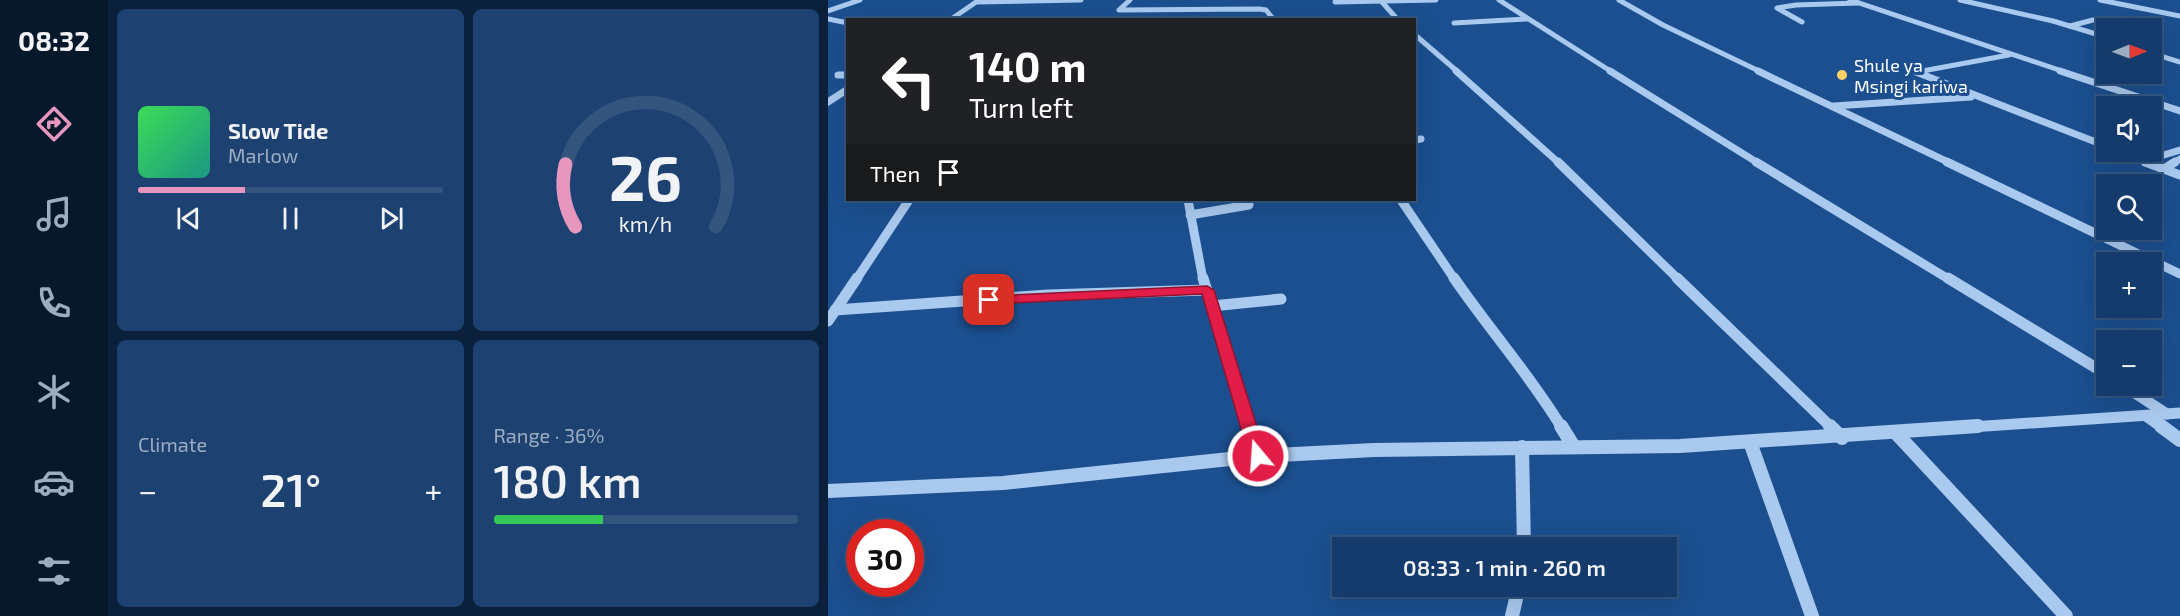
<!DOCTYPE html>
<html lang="en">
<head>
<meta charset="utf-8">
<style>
  body { margin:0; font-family:"Exo 2",sans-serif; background:#1d4271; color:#f1f3f6; height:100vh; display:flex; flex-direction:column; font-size:22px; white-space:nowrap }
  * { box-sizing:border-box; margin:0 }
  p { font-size:20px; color:#9dadc1 }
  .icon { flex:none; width:33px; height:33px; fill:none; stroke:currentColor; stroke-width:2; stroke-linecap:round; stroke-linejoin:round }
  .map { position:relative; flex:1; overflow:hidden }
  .sheet { display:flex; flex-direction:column; gap:9px; padding:9px; background:#0b203b; width:720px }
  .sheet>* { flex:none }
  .banner { position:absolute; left:18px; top:18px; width:570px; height:183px; border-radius:0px; box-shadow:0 6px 24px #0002,0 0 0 2px #33557e; background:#202124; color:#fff; overflow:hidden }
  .needle { width:39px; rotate:89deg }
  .fabs { position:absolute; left:1268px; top:18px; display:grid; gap:12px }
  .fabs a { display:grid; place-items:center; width:66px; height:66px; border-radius:0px; background:#143b6b; box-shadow:0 6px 24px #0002,0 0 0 2px #33557e; font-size:30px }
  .speed { position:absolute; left:18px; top:519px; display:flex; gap:12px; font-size:30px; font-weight:700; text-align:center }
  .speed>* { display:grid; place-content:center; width:78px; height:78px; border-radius:50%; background:#143b6b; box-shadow:0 6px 24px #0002,0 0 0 2px #33557e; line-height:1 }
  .speed .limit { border:9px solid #d22; background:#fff; color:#111 }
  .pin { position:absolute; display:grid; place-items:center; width:51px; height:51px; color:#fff; margin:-26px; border-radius:12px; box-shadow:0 3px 9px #0006 }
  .me { position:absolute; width:66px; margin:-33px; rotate:342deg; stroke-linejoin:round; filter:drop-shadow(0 0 4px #0008) }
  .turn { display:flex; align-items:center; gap:21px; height:126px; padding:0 24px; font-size:27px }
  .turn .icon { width:78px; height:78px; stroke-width:2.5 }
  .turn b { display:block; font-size:42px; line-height:51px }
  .then { display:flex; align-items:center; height:57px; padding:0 24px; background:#0003; gap:12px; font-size:22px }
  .big { font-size:45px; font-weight:600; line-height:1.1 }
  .sheet .card { flex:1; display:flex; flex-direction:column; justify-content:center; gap:9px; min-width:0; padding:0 21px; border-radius:9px; background:#1d4271 }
  .sheet .dial { align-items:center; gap:0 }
  .dial svg { height:156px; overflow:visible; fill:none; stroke:#33557e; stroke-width:7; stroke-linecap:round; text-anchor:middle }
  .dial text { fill:#f1f3f6; stroke:none }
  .song { display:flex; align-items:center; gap:18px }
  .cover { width:72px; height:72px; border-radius:9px; background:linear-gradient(135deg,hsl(130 70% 55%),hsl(170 70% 35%)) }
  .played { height:6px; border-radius:3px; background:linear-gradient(90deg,#e797bd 35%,#33557e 35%) }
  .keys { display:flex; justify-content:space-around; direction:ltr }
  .heat { display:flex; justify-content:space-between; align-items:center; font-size:33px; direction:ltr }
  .charge { height:9px; border-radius:4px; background:linear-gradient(90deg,#34c759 36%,#33557e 0) }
  .sheet .tiles { flex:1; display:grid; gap:9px; grid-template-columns:repeat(2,1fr) }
  .trip { position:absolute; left:504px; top:537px; width:345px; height:60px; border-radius:0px; background:#143b6b; box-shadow:0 6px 24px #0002,0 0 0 2px #33557e; font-weight:600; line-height:60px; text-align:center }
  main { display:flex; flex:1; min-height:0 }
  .tabs { display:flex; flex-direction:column; width:108px; justify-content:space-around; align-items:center; background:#08182b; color:#9dadc1 }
  .tabs .icon { width:42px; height:42px }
  .tabs .active { color:#e797bd }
  .tabs b { font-size:27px; color:#f1f3f6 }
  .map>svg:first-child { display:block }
</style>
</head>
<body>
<main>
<nav class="tabs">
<b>08:32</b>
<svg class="icon active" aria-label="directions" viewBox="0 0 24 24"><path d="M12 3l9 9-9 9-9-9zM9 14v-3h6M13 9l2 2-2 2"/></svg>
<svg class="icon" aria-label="music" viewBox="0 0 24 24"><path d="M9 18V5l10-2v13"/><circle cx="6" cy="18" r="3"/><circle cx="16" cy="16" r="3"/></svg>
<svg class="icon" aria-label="phone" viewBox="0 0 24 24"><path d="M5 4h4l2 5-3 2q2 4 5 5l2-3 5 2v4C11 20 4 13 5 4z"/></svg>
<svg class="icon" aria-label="climate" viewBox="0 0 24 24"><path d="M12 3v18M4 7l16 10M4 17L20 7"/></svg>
<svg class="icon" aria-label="car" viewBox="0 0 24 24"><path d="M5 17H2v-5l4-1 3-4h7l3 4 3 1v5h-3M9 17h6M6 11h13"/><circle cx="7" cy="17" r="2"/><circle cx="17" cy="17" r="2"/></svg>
<svg class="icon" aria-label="filters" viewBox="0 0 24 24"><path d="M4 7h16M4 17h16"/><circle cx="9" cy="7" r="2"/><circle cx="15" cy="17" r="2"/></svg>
</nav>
<section class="sheet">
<div class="tiles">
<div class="card">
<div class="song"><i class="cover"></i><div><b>Slow Tide</b><p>Marlow</p></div></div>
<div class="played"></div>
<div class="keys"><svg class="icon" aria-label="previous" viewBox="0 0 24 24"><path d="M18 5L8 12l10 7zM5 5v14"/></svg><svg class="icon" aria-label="pause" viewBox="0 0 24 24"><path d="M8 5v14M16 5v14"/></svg><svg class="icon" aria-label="next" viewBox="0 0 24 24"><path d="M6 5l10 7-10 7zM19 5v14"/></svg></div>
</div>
<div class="card dial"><svg viewBox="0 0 100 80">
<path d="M14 69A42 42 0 1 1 86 69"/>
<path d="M14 69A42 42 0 0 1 9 37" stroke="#e797bd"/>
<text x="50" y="56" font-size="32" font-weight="700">26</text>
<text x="50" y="72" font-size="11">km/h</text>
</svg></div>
<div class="card"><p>Climate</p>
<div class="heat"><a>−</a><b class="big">21°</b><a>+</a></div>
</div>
<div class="card"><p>Range · 36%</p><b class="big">180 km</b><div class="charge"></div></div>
</div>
</section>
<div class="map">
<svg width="1352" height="616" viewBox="0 0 1352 616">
  <rect width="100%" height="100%" fill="#1b4f8f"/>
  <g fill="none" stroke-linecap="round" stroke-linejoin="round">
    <!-- minor-far4 -->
    <g stroke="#a9c9ee" stroke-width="5">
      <polyline points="302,0 291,10 431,9 438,10 446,20"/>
      <polyline points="671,0 784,72"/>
      <polyline points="791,0 835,25 933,72"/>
      <polyline points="1022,0 1237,72"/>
      <polyline points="1132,0 1225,21 1278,37"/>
      <polyline points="1272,0 1352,16"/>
      <polyline points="149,2 253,0"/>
      <polyline points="507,2 608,0"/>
      <polyline points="554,2 570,20"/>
      <polyline points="0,11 32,0"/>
      <polyline points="0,19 20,23"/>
      <polyline points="122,20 151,0"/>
      <polyline points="974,22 949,8 968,5 1030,3"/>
      <polyline points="626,23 699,19"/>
      <polyline points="1242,26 1265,20"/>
      <polyline points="586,34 630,72"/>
      <polyline points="1323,53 1352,62"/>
      <polyline points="1089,72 1181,55"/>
    </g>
    <!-- minor-far3 -->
    <g stroke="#a9c9ee" stroke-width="7">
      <polyline points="628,71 731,163"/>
      <polyline points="782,71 930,163"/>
      <polyline points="930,71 1122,163"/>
      <polyline points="1095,71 1088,72 1278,146"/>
      <polyline points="1232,71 1352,111"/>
      <polyline points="10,75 20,75"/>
      <polyline points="0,102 20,89"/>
      <polyline points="1006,106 1143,97"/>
      <polyline points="586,140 593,139"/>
      <polyline points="1291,152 1321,163"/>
      <polyline points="1316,161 1352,150"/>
      <polyline points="1345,163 1352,159"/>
    </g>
    <!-- minor-far2 -->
    <g stroke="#a9c9ee" stroke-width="9">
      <polyline points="730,162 851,280"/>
      <polyline points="928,162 1122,280"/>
      <polyline points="1119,162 1352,274"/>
      <polyline points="1317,162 1352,175"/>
      <polyline points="1336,169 1347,162"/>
      <polyline points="360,200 375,280"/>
      <polyline points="573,200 627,280"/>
      <polyline points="362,215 421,205"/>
      <polyline points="28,280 81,200"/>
    </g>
    <!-- minor-far1 -->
    <g stroke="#a9c9ee" stroke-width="11">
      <polyline points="375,278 421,428"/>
      <path d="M626,278C661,329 702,375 734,428"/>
      <polyline points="849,278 1004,428"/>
      <polyline points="1120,278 1278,374"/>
      <polyline points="384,306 453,299"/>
      <polyline points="7,310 220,295 379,290"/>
      <polyline points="0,321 29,278"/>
      <polyline points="1296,386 1339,414"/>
      <polyline points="1318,416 1335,428"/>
      <polyline points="1128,428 1352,413"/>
    </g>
    <!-- minor -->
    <g stroke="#a9c9ee" stroke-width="14">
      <polyline points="420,426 430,456"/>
      <polyline points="733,426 746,447"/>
      <polyline points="1002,426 1014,438"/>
      <polyline points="1333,426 1352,440"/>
      <polyline points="1068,433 1238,616"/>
      <polyline points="922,442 984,616"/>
      <polyline points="694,447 696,548"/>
      <polyline points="0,491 175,483 430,456 546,450 852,446 1150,426"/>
      <polyline points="684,616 691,586"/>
    </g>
  </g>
  <!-- route -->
  <polygon fill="#e11d48" stroke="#92132f" stroke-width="1.5" points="379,286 386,290 438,456 436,460 424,460 421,456 374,294 161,304 154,300 161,296"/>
  <!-- markers -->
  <circle fill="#ffd166" stroke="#1b4f8f" stroke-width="2" cx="1014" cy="75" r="6"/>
  <g text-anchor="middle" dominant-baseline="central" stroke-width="6" stroke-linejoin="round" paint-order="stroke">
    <!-- far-poi labels -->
    <g font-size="18" fill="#fff" stroke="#1b4f8f" text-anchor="start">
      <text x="1026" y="65">Shule ya<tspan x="1026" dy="21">Msingi kariwa</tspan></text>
    </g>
  </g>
</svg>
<div class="fabs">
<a><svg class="needle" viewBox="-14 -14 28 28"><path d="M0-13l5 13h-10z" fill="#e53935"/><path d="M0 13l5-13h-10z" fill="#9dadc1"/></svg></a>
<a><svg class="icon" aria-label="sound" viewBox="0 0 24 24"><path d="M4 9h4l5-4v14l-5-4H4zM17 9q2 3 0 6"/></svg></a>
<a><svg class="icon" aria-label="search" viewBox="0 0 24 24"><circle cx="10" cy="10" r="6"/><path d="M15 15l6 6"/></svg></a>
<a>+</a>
<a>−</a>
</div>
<div class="speed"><div class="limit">30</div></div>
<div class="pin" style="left:161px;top:300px;background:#d93025"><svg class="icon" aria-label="arrive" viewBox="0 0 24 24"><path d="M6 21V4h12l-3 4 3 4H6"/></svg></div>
<svg class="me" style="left:430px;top:456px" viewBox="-20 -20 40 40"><circle r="17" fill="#e11d48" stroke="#fff" stroke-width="3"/><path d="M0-11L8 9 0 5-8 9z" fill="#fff"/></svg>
<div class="trip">08:33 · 1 min · 260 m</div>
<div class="banner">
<div class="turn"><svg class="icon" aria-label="left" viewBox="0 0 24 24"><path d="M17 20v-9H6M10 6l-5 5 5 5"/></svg><div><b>140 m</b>Turn left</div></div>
<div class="then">Then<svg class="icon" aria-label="arrive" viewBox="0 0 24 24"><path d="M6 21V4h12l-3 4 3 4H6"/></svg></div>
</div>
</div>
</main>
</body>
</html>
